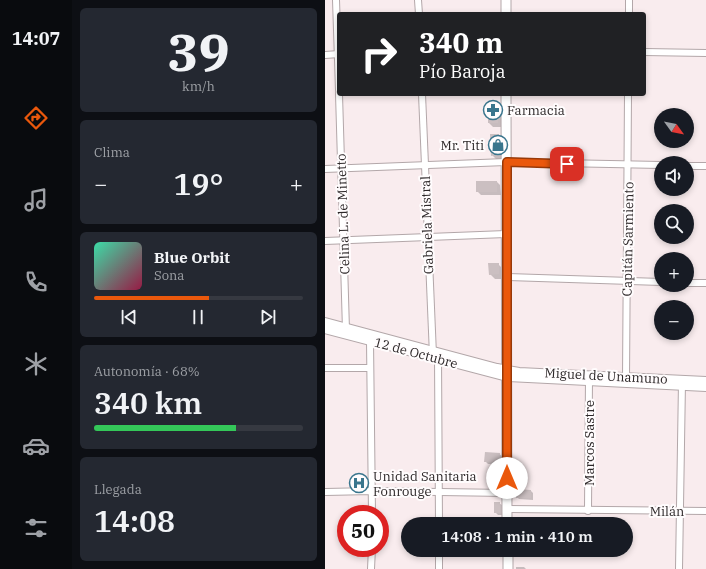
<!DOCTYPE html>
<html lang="es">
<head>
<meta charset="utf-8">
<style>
  body { margin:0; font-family:"IBM Plex Serif",serif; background:#242831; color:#f1f3f6; height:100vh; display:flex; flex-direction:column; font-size:15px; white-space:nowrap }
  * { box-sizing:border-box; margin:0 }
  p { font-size:13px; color:#9ea1a6 }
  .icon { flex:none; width:22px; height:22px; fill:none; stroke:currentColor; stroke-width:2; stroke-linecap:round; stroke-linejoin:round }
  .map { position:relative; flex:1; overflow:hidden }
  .panel { display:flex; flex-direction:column; gap:8px; padding:8px; background:#0d0f14; width:253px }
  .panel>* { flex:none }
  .banner { position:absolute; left:12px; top:12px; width:309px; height:84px; border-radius:4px; box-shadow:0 2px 6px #0003; background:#202124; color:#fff; overflow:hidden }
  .needle { width:26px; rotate:123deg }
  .tools { position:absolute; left:329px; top:108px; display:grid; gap:8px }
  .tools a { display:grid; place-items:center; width:40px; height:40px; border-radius:50%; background:#171b24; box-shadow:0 2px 6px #0003; font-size:20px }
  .speed { position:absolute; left:12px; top:505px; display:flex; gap:8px; font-size:20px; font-weight:700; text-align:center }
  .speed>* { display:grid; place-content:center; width:52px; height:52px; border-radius:50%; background:#171b24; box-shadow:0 2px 6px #0003; line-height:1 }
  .speed .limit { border:6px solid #d22; background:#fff; color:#111 }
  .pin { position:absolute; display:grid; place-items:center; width:34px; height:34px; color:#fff; margin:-17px; border-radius:8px; box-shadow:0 2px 6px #0006 }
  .me { position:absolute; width:44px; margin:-22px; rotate:0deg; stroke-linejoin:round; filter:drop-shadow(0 0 3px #0008) }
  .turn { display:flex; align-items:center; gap:14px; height:84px; padding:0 16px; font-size:18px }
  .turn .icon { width:52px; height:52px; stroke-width:2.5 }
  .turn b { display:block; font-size:28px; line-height:34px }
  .big { font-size:30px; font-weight:600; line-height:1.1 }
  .panel .widget { flex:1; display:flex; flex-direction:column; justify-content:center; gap:6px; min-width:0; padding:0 14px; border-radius:6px; background:#242831 }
  .panel .dial { align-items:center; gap:0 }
  .dial b { font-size:52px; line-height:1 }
  .song { display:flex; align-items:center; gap:12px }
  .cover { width:48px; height:48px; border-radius:6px; background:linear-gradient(135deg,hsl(160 70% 55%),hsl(340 70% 35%)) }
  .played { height:4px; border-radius:2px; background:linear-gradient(90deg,#ea580c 55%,#363941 55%) }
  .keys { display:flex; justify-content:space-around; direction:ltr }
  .heat { display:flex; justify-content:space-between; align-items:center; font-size:22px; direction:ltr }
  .charge { height:6px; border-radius:3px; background:linear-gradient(90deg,#34c759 68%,#363941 0) }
  .trip { position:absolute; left:76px; top:517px; width:232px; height:40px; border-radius:20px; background:#171b24; box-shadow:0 2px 6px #0003; font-weight:600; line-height:40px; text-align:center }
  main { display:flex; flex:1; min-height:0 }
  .tabs { display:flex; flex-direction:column; width:72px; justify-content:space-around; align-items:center; background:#090b0e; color:#9ea1a6 }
  .tabs .icon { width:28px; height:28px }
  .tabs .selected { color:#ea580c }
  .tabs b { font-size:18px; color:#f1f3f6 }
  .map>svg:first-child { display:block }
</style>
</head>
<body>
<main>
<nav class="tabs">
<b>14:07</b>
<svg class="icon selected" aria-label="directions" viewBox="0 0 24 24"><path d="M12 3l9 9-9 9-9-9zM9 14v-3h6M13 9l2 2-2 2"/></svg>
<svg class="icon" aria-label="music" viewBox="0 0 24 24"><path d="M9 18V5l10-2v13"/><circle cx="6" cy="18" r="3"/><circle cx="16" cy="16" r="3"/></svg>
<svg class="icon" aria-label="phone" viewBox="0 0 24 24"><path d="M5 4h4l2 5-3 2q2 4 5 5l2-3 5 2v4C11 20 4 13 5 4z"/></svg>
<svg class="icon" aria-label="climate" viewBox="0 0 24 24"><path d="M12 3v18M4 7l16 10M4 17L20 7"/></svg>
<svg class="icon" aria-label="car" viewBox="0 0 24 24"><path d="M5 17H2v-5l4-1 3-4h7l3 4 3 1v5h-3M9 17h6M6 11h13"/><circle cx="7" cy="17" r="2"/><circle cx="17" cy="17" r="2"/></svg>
<svg class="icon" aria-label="filters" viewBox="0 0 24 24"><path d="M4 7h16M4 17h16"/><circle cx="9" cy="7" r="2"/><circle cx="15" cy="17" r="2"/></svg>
</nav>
<section class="panel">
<div class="widget dial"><b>39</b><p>km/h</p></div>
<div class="widget"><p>Clima</p>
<div class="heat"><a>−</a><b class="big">19°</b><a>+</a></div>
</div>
<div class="widget">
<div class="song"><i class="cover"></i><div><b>Blue Orbit</b><p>Sona</p></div></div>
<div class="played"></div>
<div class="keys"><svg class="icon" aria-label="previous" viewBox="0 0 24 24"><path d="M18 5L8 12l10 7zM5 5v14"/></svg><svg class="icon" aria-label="pause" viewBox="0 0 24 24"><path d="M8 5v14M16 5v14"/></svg><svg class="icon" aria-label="next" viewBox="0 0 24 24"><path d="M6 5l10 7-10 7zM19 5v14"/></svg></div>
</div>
<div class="widget"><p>Autonomía · 68%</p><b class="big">340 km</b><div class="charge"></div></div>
<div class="widget"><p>Llegada</p><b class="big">14:08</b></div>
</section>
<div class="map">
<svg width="381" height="569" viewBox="0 0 381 569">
  <rect width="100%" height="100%" fill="#f9ecee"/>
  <!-- shadow -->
  <g fill="#0003">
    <polygon points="164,106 173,106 177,110 177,127 168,127 164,123"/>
    <polygon points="174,135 179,140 179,157 176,160 172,160 167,155"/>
    <polygon points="172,182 175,185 176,195 156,195 152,191"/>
    <polygon points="173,264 178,269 179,279 170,279 165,274"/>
    <polygon points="174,454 177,456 176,464 163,464 160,461"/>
    <polygon points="206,491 208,493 208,500 194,499 192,497"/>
    <polygon points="174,503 177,505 177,515 173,515 170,512"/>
    <polygon points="197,519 200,522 200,524 192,524 192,520"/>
    <polygon points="191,567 199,567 201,569 191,569"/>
  </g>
  <!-- building -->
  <g fill="#cbbfc1">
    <rect x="163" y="105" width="10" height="18"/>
    <polygon points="165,134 174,134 175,152 171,155 166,156"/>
    <rect x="151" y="181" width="21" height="11"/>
    <polygon points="163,263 174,263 174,274 164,275"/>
    <polygon points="160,452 175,453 174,462 159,462"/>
    <polygon points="191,489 206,490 206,498 191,498"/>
    <rect x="169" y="502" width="6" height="11"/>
  </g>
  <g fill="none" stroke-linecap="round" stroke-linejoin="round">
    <defs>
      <g id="minor">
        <polyline points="11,0 14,90"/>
        <polyline points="93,0 94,14"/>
        <polyline points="304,14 304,0"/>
        <polyline points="319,52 381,53"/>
        <polyline points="0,55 14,54"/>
        <polyline points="14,94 21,330"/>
        <polyline points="97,94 108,355"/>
        <polyline points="362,166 381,166"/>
        <polyline points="0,169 181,162 336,165"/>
        <polyline points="0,241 181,234"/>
        <polyline points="182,277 336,282"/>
        <polyline points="362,283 381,283"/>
        <polyline points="46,338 45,341 47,514"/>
        <polyline points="113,356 114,524"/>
        <polyline points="0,368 44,368"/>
        <polyline points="301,380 303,94"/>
        <polyline points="0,492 47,491 182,493"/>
        <polyline points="182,509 381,511"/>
        <polyline points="263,511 264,378"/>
        <polyline points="114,550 114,569"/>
        <polyline points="46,569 47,548"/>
        <polyline points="354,569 357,382"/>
      </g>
      <g id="tertiary">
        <polyline points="0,322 172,368 194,372 381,381"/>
        <polyline points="0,329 182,377 381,387"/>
      </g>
      <g id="secondary">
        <polyline points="181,0 181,14"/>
        <polyline points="181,94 182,524"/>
        <polyline points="183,550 183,569"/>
      </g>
    </defs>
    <!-- minor casing -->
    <use href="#minor" stroke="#b3a7a9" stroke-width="8"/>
    <!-- tertiary casing -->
    <use href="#tertiary" stroke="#b3a7a9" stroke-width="10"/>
    <!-- secondary casing -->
    <use href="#secondary" stroke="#b3a7a9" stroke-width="11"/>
    <!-- minor -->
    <use href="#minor" stroke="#fff" stroke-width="6"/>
    <!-- tertiary -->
    <use href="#tertiary" stroke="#fff" stroke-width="8"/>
    <!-- secondary -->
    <use href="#secondary" stroke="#fff" stroke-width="9"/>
  </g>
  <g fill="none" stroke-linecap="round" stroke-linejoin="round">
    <defs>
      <polyline id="route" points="182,478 182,162 242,164"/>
    </defs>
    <!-- route casing -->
    <use href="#route" stroke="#983908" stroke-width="10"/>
    <!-- route -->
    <use href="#route" stroke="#ea580c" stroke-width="7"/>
  </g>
  <!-- icons -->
  <defs>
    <symbol id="pharmacy-ring" viewBox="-11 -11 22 22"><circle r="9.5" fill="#fffcfd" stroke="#3a758d" stroke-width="1.5"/><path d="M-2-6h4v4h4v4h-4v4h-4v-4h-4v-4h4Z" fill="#3a758d"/></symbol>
    <symbol id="shop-ring" viewBox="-11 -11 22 22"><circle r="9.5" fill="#fffcfd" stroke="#3a758d" stroke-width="1.5"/><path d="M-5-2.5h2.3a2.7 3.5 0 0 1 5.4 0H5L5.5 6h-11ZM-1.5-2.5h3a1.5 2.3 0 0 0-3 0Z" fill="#3a758d"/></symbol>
    <symbol id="hospital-ring" viewBox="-11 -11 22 22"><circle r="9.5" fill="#fffcfd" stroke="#3a758d" stroke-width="1.5"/><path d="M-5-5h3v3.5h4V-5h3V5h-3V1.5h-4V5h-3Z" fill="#3a758d"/></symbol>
  </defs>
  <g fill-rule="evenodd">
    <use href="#pharmacy-ring" x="157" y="99" width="22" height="22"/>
    <use href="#shop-ring" x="162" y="134" width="22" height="22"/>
    <use href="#hospital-ring" x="23" y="472" width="22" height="22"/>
  </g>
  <g text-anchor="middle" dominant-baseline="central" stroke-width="4" stroke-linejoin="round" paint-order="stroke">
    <!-- poi labels -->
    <g font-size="13" fill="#2c2728" stroke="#fffcfd" text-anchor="start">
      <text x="182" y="110">Farmacia</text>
      <text x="159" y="145" text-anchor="end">Mr. Titi</text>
      <text x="48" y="476">Unidad Sanitaria<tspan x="48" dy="15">Fonrouge</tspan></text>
    </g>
    <!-- street labels -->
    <g font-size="13" fill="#2c2728" stroke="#fffcfd">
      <text transform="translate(18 214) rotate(-92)">Celina L. de Minetto</text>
      <text transform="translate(102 225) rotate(-92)">Gabriela Mistral</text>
      <text transform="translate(303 239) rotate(-89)">Capitán Sarmiento</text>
      <text transform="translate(91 353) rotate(15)">12 de Octubre</text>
      <text transform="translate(281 376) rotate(3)">Miguel de Unamuno</text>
      <text transform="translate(264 443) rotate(-90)">Marcos Sastre</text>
      <text x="342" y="511">Milán</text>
    </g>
  </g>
</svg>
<div class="tools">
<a><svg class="needle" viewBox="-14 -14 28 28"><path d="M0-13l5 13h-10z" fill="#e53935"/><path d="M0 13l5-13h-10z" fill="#9ea1a6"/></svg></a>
<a><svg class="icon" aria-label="sound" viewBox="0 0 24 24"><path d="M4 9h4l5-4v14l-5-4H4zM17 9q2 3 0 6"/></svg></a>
<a><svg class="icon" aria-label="search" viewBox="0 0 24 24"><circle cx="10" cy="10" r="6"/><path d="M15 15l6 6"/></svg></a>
<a>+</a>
<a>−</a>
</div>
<div class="speed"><div class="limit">50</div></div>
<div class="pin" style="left:242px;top:164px;background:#d93025"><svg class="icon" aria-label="arrive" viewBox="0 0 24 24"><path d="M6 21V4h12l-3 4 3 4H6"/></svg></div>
<svg class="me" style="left:182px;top:478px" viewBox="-20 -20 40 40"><circle r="19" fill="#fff"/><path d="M0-13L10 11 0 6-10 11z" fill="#ea580c"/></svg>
<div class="trip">14:08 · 1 min · 410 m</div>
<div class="banner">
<div class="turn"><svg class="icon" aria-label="right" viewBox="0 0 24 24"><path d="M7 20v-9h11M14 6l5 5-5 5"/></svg><div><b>340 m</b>Pío Baroja</div></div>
</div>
</div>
</main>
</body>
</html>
